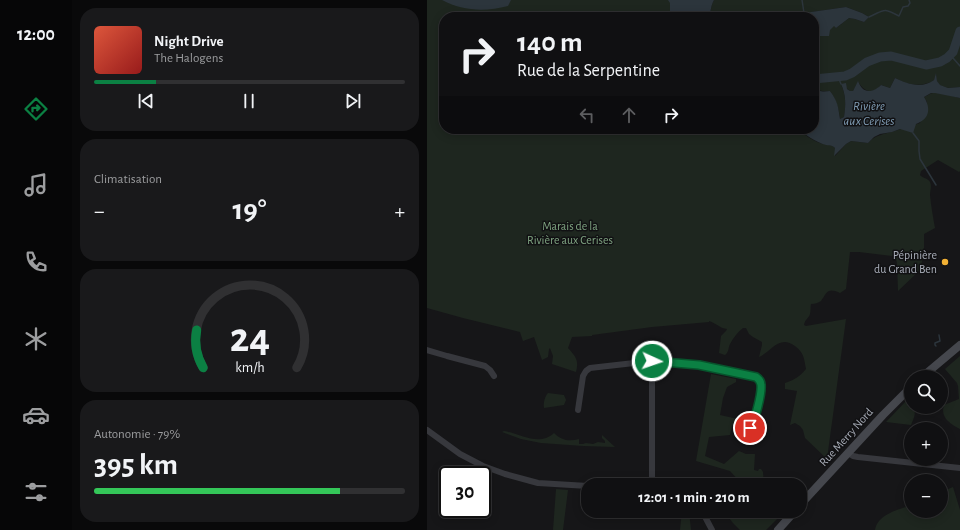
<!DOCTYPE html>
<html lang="fr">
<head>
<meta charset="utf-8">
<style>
  body { margin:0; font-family:"Alegreya Sans",sans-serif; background:#19191b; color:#f1f3f6; height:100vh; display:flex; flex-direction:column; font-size:15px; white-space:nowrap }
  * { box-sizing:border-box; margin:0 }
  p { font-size:13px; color:#9c9d9f }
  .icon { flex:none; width:22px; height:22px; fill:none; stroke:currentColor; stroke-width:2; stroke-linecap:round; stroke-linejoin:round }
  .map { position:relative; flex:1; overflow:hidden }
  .details { display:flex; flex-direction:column; gap:8px; padding:8px; background:#09090a; width:355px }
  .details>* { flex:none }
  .top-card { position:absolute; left:12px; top:12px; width:380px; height:122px; border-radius:16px; box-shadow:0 2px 10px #0003,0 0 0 1px #303032; background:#101012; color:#f1f3f6; overflow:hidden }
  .tools { position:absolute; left:477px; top:370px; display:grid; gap:8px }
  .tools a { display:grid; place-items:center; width:44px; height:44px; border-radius:50%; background:#101012; box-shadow:0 2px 10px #0003,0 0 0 1px #303032; font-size:20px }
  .speed { position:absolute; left:12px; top:466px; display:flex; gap:8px; font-size:20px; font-weight:700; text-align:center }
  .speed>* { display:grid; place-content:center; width:52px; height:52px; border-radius:50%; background:#101012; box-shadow:0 2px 10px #0003,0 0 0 1px #303032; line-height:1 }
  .speed .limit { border:2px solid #111; border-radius:6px; background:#fff; color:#111 }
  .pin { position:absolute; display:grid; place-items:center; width:34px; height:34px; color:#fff; margin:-17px; border:2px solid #fff; border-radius:50%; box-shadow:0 1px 4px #0007 }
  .me { position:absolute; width:44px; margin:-22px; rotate:93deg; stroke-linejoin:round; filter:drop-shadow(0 0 3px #0008) }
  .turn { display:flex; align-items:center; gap:14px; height:84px; padding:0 12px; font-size:18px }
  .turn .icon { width:52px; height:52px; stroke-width:2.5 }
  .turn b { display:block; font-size:28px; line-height:34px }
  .lanes { display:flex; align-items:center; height:38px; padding:0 12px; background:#0003; justify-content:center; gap:20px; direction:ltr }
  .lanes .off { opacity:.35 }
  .big { font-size:30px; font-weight:700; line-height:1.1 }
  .details .widget { flex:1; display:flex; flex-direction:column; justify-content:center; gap:6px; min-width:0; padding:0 14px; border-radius:16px; background:#19191b }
  .details .dial { align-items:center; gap:0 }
  .dial svg { height:104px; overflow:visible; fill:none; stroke:#303032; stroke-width:7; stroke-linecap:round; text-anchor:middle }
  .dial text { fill:#f1f3f6; stroke:none }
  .song { display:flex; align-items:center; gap:12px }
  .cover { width:48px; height:48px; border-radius:6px; background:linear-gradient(135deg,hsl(10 70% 55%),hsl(0 70% 35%)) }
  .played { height:4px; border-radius:2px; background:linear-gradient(90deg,#0b8043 20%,#303032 20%) }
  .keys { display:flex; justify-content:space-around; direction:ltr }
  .heat { display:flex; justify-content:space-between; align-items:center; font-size:22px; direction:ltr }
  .charge { height:6px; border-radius:3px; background:linear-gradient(90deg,#34c759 79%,#303032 0) }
  .trip { position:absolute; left:154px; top:478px; width:226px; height:40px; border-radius:16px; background:#101012; box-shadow:0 2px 10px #0003,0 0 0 1px #303032; font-weight:700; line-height:40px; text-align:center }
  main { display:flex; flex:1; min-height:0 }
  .menu { display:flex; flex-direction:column; width:72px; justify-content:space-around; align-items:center; background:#060607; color:#9c9d9f }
  .menu .icon { width:28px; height:28px }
  .menu .on { color:#0b8043 }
  .menu b { font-size:18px; color:#f1f3f6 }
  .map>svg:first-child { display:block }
</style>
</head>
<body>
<main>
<nav class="menu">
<b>12:00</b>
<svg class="icon on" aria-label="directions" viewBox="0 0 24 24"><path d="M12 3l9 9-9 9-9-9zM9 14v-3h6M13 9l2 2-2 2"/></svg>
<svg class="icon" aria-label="music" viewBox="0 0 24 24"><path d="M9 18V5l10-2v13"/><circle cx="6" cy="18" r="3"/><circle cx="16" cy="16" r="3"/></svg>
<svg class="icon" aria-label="phone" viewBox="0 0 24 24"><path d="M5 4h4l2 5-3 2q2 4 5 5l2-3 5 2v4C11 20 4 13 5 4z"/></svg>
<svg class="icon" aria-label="climate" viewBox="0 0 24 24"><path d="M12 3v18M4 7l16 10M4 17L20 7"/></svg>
<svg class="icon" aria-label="car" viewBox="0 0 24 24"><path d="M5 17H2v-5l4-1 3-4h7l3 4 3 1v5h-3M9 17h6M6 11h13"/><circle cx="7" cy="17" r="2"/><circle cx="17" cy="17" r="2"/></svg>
<svg class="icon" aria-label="filters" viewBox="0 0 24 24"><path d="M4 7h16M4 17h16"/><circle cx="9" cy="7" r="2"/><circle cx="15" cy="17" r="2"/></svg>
</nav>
<section class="details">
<div class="widget">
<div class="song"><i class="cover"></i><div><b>Night Drive</b><p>The Halogens</p></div></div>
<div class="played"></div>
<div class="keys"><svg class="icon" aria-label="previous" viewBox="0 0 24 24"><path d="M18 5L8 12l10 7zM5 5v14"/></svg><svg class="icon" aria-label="pause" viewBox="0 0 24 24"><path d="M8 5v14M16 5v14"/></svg><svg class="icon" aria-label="next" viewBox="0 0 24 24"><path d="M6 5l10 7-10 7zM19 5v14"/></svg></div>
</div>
<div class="widget"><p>Climatisation</p>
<div class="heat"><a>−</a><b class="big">19°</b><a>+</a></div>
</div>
<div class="widget dial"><svg viewBox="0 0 100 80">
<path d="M14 69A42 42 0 1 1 86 69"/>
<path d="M14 69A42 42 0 0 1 9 40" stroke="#0b8043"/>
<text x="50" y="56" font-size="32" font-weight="700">24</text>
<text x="50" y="72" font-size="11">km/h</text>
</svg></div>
<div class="widget"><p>Autonomie · 79%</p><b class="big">395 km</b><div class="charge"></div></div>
</section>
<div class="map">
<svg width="533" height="530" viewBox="0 0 533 530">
  <rect width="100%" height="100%" fill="#161618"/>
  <!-- green -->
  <g fill="#1e261f">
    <path d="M0,0H255L257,17H17V129H370C377,134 384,140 393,143C398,145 405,144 408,148V156L419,144L424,141L441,143C449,135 454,135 464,132C474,129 484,126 493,123L500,102L497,97C500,96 503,93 506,93C512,92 527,97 533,98V171L532,172L511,160L494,171L493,175C495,178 501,178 503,182C505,186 503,191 503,195C504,206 506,217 508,228L497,234V255L492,271L471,291L470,263C469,259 469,257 465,256L432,252H423L419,289L413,293C400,287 400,293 394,301C391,303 388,304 384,304C383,307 384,311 383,314C382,318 378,319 377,325L379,326L419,319L400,459L378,438L376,430L373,426L368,423L363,425L370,391L358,389V383C368,380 373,376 379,369C377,358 377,353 368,346C352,334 344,352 332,357L335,345V342L326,337L322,334L319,328H316C311,332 306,338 303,344C301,348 302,352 298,355L292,353L294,336L299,331L300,329C297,328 294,328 292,326C288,324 286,322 282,321V322L225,327L165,335V336L145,337L141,348C149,357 152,360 149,372L125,364L126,356L123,348L122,349L121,357L115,360L107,337L96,341L93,332L36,318L0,308Z"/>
    <path d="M287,0H533V87L521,88L512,85L510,81L509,74C508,76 508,78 507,80C505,82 502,83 501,83C489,87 479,84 468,78L463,88L454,85C445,95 438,92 431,82L426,91H423L414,84C419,95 419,106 417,117L413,119C412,108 409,100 403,91C395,92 387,91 387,82L392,78L387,77C387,67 384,43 391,36C396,31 401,32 407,25L409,28L422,18L428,19L437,22L442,17L435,13L419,7L378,13L376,17H282C284,11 284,5 287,0Z"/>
    <path d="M533,356V429C523,424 513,417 517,405L532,399L531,386L530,383L518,369Z"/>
    <polygon points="284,374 309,379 309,382 300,387 296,398 293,415 311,419 305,426 303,435 282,437 278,456 297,464 312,451 319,454 328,454 327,470 331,471 332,469 334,469 336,472 337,485 316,485 303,471 269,461"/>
    <path d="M121,393L137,395L139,400L137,405L117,408C116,403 118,396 121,393Z"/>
    <path d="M480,400L484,402V407H487C489,414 487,418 484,425L459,422Z"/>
    <path d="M77,431C94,434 112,447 127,433C134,440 142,442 152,439V444H156L159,443L166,444L171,442L178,443V441L175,438V435L188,447L156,446L114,443L94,439L75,432Z"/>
    <path d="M526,487L533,510V530H448C451,514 471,510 484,505V511H514V492Z"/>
    <polygon points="129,489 141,490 136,530 126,530"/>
    <polygon points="255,511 262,511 264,530 253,530"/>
    <polygon points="299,511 357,511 356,513 339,530 313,530 306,523 298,513"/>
  </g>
  <!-- water -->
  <g fill="#2c353c">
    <path d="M15,0H84L81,6C58,12 35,11 15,0Z"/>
    <path d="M241,0H287C284,5 284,11 282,17H243V3Z"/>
    <polygon points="419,7 435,13 442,17 437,22 428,19 422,18 409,28 407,26 403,30 402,36 391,36 387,44 387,17 376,17 377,13"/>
    <path d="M509,73L510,81L513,85L521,88L533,87V98L508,93H504L497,97C504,108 503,119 489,124L486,133L473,129L465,132L453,134L447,137L441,143L424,141L419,144L407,156L408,148C405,145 404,146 399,145C388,142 380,135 370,129H387V86C391,92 396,92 403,91C411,102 411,106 413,119L417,117C419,105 419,95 414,84L419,83L420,89L423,91H426L431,81C432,83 433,86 435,88C441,94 449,90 454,85L463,88L468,78C480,84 495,89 507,80Z"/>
  </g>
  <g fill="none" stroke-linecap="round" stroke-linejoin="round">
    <!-- stream -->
    <g stroke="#2c353c" stroke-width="1.5">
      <polyline points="375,0 377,13"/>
      <path d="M442,17C458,10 455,7 472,16L476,7L481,6L483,3L482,0"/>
      <polyline points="522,56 526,58 533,66"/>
      <polyline points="411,77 414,84"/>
      <polyline points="486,133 492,141 492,151 493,159 509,185"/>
      <polyline points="509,346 508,345 508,343 513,341 512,335"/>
    </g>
    <!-- river -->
    <polyline stroke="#2c353c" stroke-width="9" points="387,79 418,76 425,73 440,62 453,57 464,56 499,65 513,62 520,58 526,52 533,31"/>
    <!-- street -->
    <g stroke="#37383d" stroke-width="6">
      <polyline points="0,350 20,356 58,366 63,370 67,376"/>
      <polyline points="225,361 225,485"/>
      <path d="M151,410L156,376L159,371L163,368L216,362L233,361L273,365L327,376C332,378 335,382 334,388C331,404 330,420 319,433"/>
      <polyline points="0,430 33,454 56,466 78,474 111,483 161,486"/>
      <polyline points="421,453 426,456 431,457 533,468"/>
      <polyline points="275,511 285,530"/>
    </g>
    <!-- secondary -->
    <g stroke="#45474d" stroke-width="8">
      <polyline points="495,377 533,345"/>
      <polyline points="373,505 456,415 484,387"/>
      <polyline points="351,530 368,511"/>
    </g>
  </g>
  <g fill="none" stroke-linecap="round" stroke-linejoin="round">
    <defs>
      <path id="route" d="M225,361L272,365L329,377C332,379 334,381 334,385C335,393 328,421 323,428"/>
    </defs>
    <!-- route casing -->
    <use href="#route" stroke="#07532c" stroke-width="10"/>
    <!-- route -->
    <use href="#route" stroke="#0b8043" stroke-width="7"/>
  </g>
  <!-- markers -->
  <circle fill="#f2b134" stroke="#111113" stroke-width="1.5" cx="518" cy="262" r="4"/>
  <g text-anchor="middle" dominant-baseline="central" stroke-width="3" stroke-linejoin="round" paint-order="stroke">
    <!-- park labels -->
    <g font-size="12" fill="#7fa381" stroke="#111113">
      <text x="143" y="226">Marais de la<tspan x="143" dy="14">Rivière aux Cerises</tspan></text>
    </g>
    <!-- poi labels -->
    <g font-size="12" fill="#a8adb8" stroke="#111113" text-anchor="end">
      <text x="510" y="255">Pépinière<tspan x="510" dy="14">du Grand Ben</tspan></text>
    </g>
    <!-- street labels -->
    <g font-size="12" fill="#a8adb8" stroke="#111113">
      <text transform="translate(419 437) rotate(-48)">Rue Merry Nord</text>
    </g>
    <!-- water labels -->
    <g font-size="13" font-style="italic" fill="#7f9bb3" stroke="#111113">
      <text x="442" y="106">Rivière<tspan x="442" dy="15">aux Cerises</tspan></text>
    </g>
  </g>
</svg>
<div class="tools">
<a><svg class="icon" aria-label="search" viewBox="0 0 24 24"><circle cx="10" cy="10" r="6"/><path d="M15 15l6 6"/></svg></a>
<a>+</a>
<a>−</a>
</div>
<div class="speed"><div class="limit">30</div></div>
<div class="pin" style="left:323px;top:428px;background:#d93025"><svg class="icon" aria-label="arrive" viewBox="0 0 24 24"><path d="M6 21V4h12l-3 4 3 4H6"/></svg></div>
<svg class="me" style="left:225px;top:361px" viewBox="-20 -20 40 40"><circle r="17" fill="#0b8043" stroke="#fff" stroke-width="3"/><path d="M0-11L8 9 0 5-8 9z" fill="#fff"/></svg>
<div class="trip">12:01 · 1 min · 210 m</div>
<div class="top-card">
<div class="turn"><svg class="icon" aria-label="right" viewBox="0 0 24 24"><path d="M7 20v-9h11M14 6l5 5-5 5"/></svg><div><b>140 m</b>Rue de la Serpentine</div></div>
<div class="lanes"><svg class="icon off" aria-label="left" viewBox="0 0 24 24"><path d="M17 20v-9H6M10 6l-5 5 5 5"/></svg><svg class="icon off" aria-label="ahead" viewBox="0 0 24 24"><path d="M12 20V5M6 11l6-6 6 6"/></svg><svg class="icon" aria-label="right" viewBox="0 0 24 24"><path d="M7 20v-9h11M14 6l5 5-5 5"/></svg></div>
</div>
</div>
</main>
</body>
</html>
